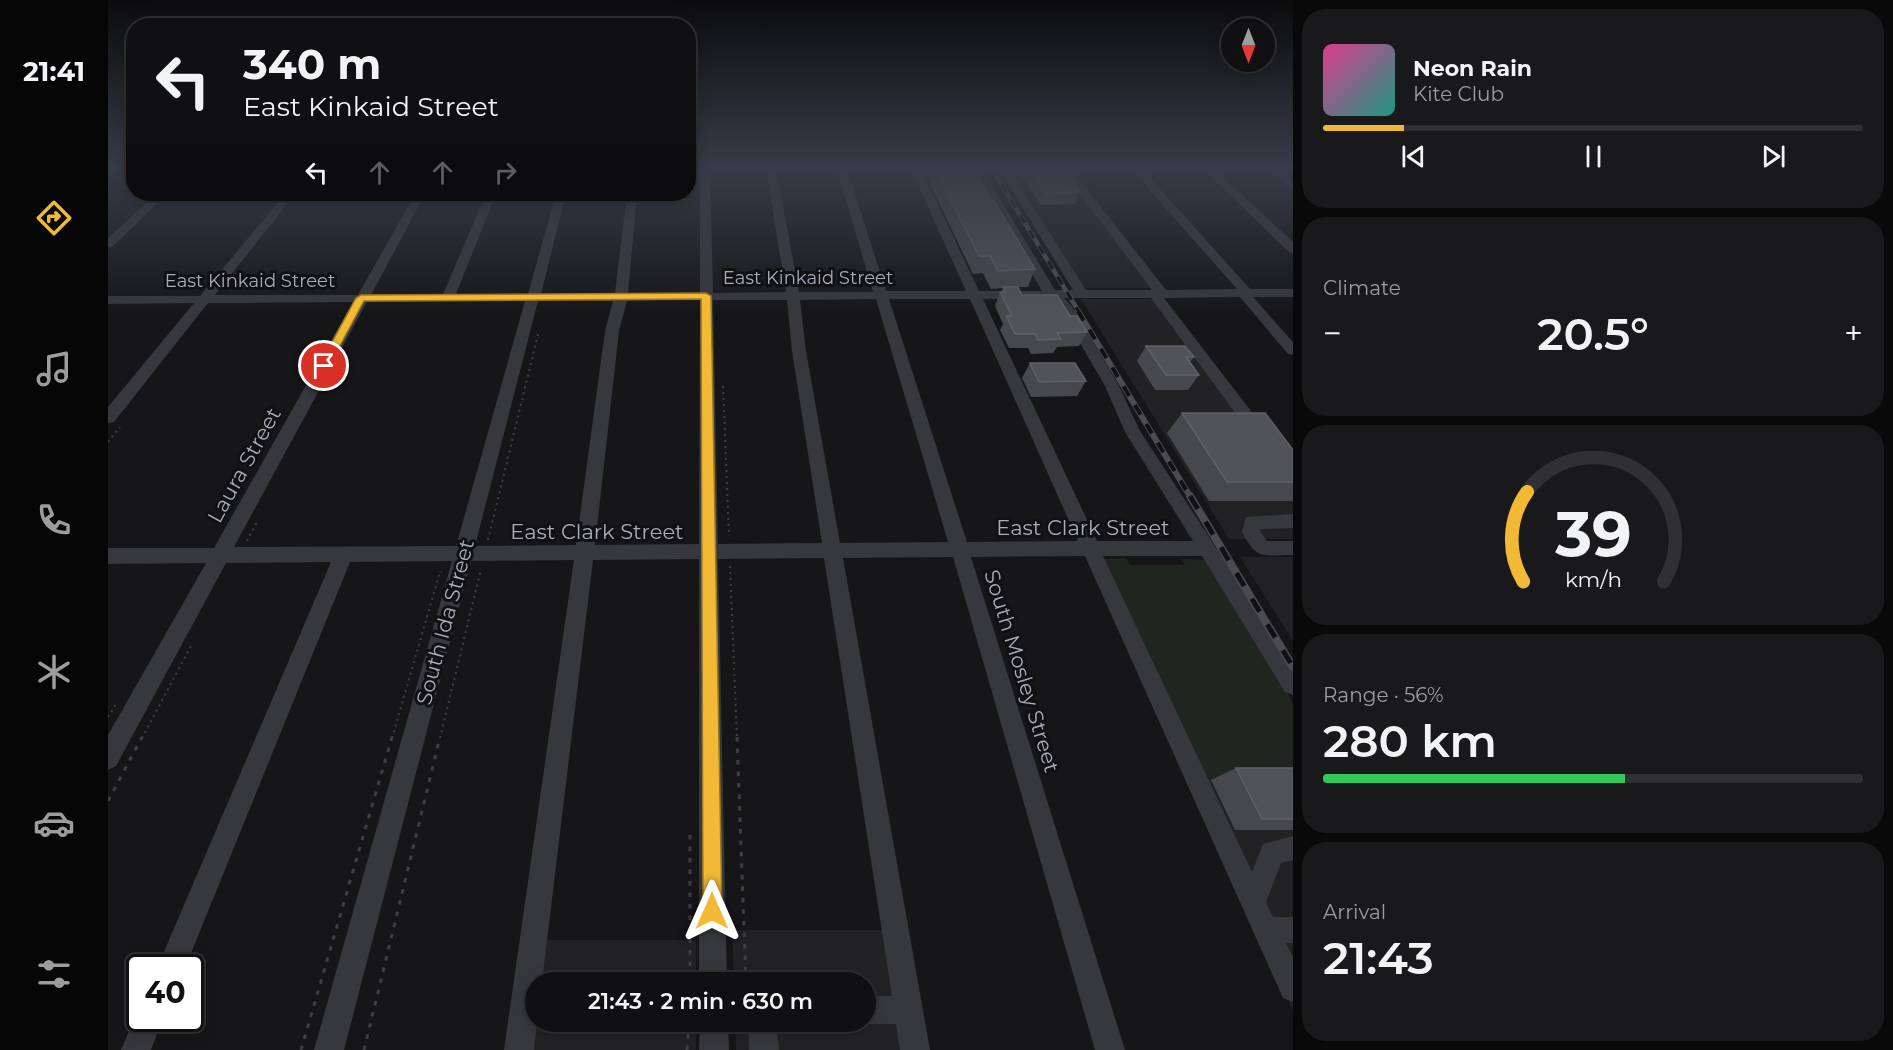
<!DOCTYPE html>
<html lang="en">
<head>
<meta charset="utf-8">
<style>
  body { margin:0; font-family:Montserrat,sans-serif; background:#19191b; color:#f1f3f6; height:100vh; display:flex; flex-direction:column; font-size:22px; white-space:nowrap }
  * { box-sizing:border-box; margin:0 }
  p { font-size:20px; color:#9c9d9f }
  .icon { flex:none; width:33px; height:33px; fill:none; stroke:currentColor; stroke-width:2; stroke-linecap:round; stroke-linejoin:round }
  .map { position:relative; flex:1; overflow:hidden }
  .details { display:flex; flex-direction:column; gap:9px; padding:9px; background:#09090a; width:600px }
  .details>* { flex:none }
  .guide { position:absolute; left:18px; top:18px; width:570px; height:183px; border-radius:24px; box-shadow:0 3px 15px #0003,0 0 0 2px #303032; background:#101012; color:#f1f3f6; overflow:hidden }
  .needle { width:39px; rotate:180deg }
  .controls { position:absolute; left:1113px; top:18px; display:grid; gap:12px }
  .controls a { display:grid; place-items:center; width:54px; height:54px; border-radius:50%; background:#101012; box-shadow:0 3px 15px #0003,0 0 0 2px #303032; font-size:30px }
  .speed { position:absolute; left:18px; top:954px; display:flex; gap:12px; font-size:30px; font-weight:700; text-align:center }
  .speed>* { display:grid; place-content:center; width:78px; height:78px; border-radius:50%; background:#101012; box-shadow:0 3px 15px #0003,0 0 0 2px #303032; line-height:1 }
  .speed .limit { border:3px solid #111; border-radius:9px; background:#fff; color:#111 }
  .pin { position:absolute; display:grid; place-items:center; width:51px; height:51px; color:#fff; margin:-26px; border:3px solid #fff; border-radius:50%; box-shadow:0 2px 6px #0007 }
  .me { position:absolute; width:66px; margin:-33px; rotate:0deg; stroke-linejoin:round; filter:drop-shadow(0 0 4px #0008) }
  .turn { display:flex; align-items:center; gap:21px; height:126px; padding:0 18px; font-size:27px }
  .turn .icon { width:78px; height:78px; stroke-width:2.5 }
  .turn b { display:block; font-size:42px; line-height:51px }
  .lanes { display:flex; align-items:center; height:57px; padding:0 18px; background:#0003; justify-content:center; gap:30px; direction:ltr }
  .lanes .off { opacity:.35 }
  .big { font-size:45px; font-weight:600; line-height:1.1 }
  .details .widget { flex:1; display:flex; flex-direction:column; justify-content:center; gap:9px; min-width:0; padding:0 21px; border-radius:24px; background:#19191b }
  .details .dial { align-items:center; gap:0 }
  .dial svg { height:156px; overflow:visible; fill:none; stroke:#303032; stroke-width:7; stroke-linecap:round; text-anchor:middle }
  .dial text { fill:#f1f3f6; stroke:none }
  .song { display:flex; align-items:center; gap:18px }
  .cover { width:72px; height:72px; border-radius:9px; background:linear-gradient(135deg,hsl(330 70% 55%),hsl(170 70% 35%)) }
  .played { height:6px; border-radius:3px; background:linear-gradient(90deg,#f1b935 15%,#303032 15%) }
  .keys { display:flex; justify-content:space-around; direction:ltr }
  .heat { display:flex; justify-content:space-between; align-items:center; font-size:33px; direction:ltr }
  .charge { height:9px; border-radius:4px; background:linear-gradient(90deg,#34c759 56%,#303032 0) }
  .trip { position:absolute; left:417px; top:972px; width:351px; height:60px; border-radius:30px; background:#101012; box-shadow:0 3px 15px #0003,0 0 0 2px #303032; font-weight:600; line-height:60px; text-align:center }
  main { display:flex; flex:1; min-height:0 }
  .tab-bar { display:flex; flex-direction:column; width:108px; justify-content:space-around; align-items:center; background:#060607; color:#9c9d9f }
  .tab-bar .icon { width:42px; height:42px }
  .tab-bar .selected { color:#f1b935 }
  .tab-bar b { font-size:27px; color:#f1f3f6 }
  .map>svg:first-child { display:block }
</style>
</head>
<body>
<main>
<nav class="tab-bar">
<b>21:41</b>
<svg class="icon selected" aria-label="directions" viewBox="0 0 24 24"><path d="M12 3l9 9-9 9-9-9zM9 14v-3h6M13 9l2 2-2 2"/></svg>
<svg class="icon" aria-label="music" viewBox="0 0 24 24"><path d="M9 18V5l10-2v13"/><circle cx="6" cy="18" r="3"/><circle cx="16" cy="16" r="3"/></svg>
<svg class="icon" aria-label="phone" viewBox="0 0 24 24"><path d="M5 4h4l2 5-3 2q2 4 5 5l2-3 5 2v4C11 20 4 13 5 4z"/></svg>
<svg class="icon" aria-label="climate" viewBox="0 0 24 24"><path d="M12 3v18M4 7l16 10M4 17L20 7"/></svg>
<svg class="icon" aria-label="car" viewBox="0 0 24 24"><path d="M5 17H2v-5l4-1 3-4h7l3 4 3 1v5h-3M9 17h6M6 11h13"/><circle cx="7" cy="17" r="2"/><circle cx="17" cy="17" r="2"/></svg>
<svg class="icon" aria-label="filters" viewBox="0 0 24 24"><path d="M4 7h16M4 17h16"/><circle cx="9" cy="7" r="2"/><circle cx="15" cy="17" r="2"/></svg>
</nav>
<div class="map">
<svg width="1185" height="1050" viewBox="0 0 1185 1050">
  <rect width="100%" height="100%" fill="#161618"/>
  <!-- built -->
  <g fill="#222225">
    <polygon points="894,169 962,169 1055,288 966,288"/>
    <polygon points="973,299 1054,299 1185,473 1185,539 1121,539"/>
    <polygon points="1132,557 1185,557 1185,641"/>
    <polygon points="1081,779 1185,779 1185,1011"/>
    <polygon points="624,930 798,930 818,1050 628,1050 627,1022 758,1022 758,982 626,982"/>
    <polygon points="418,940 588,940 588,982 428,982 428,1022 588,1022 588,1050 402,1050"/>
  </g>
  <!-- green -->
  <polygon fill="#1e261f" points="1018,558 1022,565 1077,565 1074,559 1101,560 1185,703 1185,779 1092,779 992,559"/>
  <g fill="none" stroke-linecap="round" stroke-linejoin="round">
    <!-- path-far1 -->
    <g stroke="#3d3f44" stroke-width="2" stroke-dasharray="2 4" stroke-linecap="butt">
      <polyline points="615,386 621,536"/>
      <polyline points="0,442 12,427"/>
      <polyline points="380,540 431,330"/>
      <polyline points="139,541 149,522"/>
      <polyline points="622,566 629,738"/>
      <polyline points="0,717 8,704"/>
      <polyline points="34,738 84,644"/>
      <polyline points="284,738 332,572 334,572"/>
      <polyline points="332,738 373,569"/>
    </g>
    <!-- path -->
    <g stroke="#3d3f44" stroke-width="3" stroke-dasharray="4.5 7" stroke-linecap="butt">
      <polyline points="629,737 638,982"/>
      <polyline points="0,801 34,737"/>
      <polyline points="582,835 582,982"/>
      <polyline points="193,1050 284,737"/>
      <polyline points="256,1050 332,737"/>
      <polyline points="579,1050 581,1022"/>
    </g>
    <!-- minor -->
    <g fill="#37383d" fill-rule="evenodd">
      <path d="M592,169H602L605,293L678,292L658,169H668L691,292H765L729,169H739L778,291H858L803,169H813L871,291H934L864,169H874L947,290H965L891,169H901L978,290H1044L953,169H963L1058,290L1129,289L1023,169H1034L1142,289H1185V297H1145L1185,342V355L1180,354L1132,297L1056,298L1156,428L1158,432L1156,436H1144L1043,298H956L963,305L1011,386L1032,431L1185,666V695L1177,692L1094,556H995L1144,872L1155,844L1185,836V860L1173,863L1158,902L1165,917H1185V943H1178L1185,957V1002L1175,998L977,556L863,557L1017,1050H987L845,557L735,558L822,1050H792L788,1024H758L751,1022H758V996H784L716,558L610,559L619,982H591V559L485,560L434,982H428L429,1022L426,1050H396L466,560L363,561L236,1050H206L344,561L242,562L77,968H49L223,562L118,563L8,766L0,770V735L98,563L0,564V548H106L245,302L100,303L6,422L0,423V407L86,303L0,304V296H92L177,194H187L107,295H250L307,194H317L263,295L335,294L378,194H388L348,294H420L448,194H458L433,294L507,293L519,194H529L520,293H592ZM940,298L951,307L997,386L1017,432L1085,541H989L875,299ZM768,299L840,542L732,543L698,351L692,300ZM781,299H862L970,541L859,542ZM592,300L591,544L487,545L511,331L519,301ZM605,300H679L684,351L714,543L610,544ZM417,301L348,546L126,547L259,302ZM430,301H505L497,331L468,545L367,546Z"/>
      <polygon points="1095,169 1106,169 1185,242 1185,253 1181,252"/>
      <polygon points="1159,169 1170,169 1185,181 1185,189"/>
      <polygon points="48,194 59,194 4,247 0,248 0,238"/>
      <path d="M1185,514V528L1152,529V531L1159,541H1185V555C1155,555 1149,561 1134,532L1138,517Z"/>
      <polygon points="31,1008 32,1018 55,1018 43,1050 13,1050"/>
      <polygon points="592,1022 620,1022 621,1050 591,1050"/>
      <polygon points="640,1022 668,1022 671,1050 641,1050"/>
    </g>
    <defs>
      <polyline id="rail-far2" points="884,169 971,312"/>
      <polyline id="rail-far1" points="970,311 1083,498"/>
      <polyline id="rail" points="1082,496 1185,667"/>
    </defs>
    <!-- rail-far2 casing -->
    <use href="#rail-far2" stroke="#4a4c52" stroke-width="4.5"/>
    <!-- rail-far1 casing -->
    <use href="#rail-far1" stroke="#4a4c52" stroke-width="6"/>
    <!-- rail casing -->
    <use href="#rail" stroke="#4a4c52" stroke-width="8"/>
    <!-- rail-far2 -->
    <use href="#rail-far2" stroke="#111113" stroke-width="3" stroke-dasharray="9" stroke-linecap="butt"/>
    <!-- rail-far1 -->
    <use href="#rail-far1" stroke="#111113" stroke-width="4" stroke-dasharray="11" stroke-linecap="butt"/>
    <!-- rail -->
    <use href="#rail" stroke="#111113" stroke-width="5" stroke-dasharray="15" stroke-linecap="butt"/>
  </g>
  <!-- wall -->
  <g fill="#47484d">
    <polygon points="815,169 866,169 884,201 927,269 920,287 910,287 914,295 962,316 979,332 971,346 949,347 945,353 923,354 920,348 901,348 892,330 895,324 887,306 892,292 893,292 895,288 883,289 875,273 865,274"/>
    <polygon points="917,169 955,169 972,192 967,204 933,205 914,177"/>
    <polygon points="1038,346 1086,357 1082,362 1091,375 1080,390 1047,390 1029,361"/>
    <polygon points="922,363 978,381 969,396 923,397 914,378"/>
    <polygon points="1074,413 1185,450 1185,501 1101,501 1059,433"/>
    <polygon points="1128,768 1185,768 1185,830 1127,830 1103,780"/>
  </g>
  <!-- building -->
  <g fill="#525359" stroke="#5f6168" stroke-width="1.5">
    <polygon points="827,169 866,169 884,201 886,201 927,269 890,271 882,256 871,256"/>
    <polygon points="921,169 955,169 972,192 938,194"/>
    <polygon points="895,287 910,287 914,295 949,295 962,316 969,316 979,332 949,333 953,339 930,340 927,334 907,334 898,316 904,316 892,292 898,292"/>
    <polygon points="1038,346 1077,346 1086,357 1078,357 1091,375 1058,375"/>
    <polygon points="922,363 967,363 978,381 931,382"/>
    <polygon points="1074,413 1157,413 1185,450 1185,482 1119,482"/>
    <polygon points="1128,768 1185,768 1185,819 1154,819"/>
  </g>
  <!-- sky -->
  <linearGradient id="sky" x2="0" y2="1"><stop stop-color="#0c0c0d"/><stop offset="0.53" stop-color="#363c48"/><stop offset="1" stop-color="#363c48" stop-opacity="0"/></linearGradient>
  <rect width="1185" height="316" fill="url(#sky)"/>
  <!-- route -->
  <polygon fill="#f1b935" stroke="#9d7822" stroke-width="1.5" points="598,293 603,296 614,911 612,918 604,921 597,918 595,911 593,299 256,301 220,368 212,368 211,366 248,298 253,295"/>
  <g text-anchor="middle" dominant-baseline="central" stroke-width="6" stroke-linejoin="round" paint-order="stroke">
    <!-- far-street labels -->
    <g font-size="18" fill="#a8acb8" stroke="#111113">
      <text x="700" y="278">East Kinkaid Street</text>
      <text x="142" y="281">East Kinkaid Street</text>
    </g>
    <!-- street labels -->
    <g font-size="21" fill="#a8acb8" stroke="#111113">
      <text transform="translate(136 465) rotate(-61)">Laura Street</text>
      <text x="975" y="527">East Clark Street</text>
      <text x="489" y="531">East Clark Street</text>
      <text transform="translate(337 622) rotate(-75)">South Ida Street</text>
      <text transform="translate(914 671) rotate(73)">South Mosley Street</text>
    </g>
  </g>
</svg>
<div class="controls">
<a><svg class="needle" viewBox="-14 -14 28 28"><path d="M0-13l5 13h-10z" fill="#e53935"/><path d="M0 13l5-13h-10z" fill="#9c9d9f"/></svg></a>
</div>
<div class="speed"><div class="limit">40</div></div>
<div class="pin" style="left:216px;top:366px;background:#d93025"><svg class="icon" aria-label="arrive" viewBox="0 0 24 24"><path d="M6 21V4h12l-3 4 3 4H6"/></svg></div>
<svg class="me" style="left:604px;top:911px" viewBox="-20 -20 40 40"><path d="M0-17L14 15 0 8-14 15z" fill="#f1b935" stroke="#fff" stroke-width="4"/></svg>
<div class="trip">21:43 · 2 min · 630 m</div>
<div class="guide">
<div class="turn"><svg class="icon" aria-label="left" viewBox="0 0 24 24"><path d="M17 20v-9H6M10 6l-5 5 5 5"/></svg><div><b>340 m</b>East Kinkaid Street</div></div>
<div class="lanes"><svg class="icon" aria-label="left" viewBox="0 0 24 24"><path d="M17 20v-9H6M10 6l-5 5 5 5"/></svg><svg class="icon off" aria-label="ahead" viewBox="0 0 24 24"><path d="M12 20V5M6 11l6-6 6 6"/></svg><svg class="icon off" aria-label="ahead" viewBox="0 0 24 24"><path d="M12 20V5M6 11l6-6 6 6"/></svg><svg class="icon off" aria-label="right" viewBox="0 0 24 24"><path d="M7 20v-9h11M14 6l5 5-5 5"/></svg></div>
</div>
</div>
<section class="details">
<div class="widget">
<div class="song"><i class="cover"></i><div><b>Neon Rain</b><p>Kite Club</p></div></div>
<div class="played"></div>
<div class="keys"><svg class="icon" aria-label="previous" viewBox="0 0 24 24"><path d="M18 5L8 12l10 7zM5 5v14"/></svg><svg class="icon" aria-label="pause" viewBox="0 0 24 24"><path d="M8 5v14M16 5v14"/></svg><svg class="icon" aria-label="next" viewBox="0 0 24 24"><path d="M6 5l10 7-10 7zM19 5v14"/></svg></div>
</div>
<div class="widget"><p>Climate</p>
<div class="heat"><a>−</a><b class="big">20.5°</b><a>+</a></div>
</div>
<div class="widget dial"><svg viewBox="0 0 100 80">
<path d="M14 69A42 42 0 1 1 86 69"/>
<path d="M14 69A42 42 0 0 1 16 23" stroke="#f1b935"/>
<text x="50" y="56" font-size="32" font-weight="700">39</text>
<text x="50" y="72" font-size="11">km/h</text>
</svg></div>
<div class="widget"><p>Range · 56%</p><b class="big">280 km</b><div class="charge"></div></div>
<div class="widget"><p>Arrival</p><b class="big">21:43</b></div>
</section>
</main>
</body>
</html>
